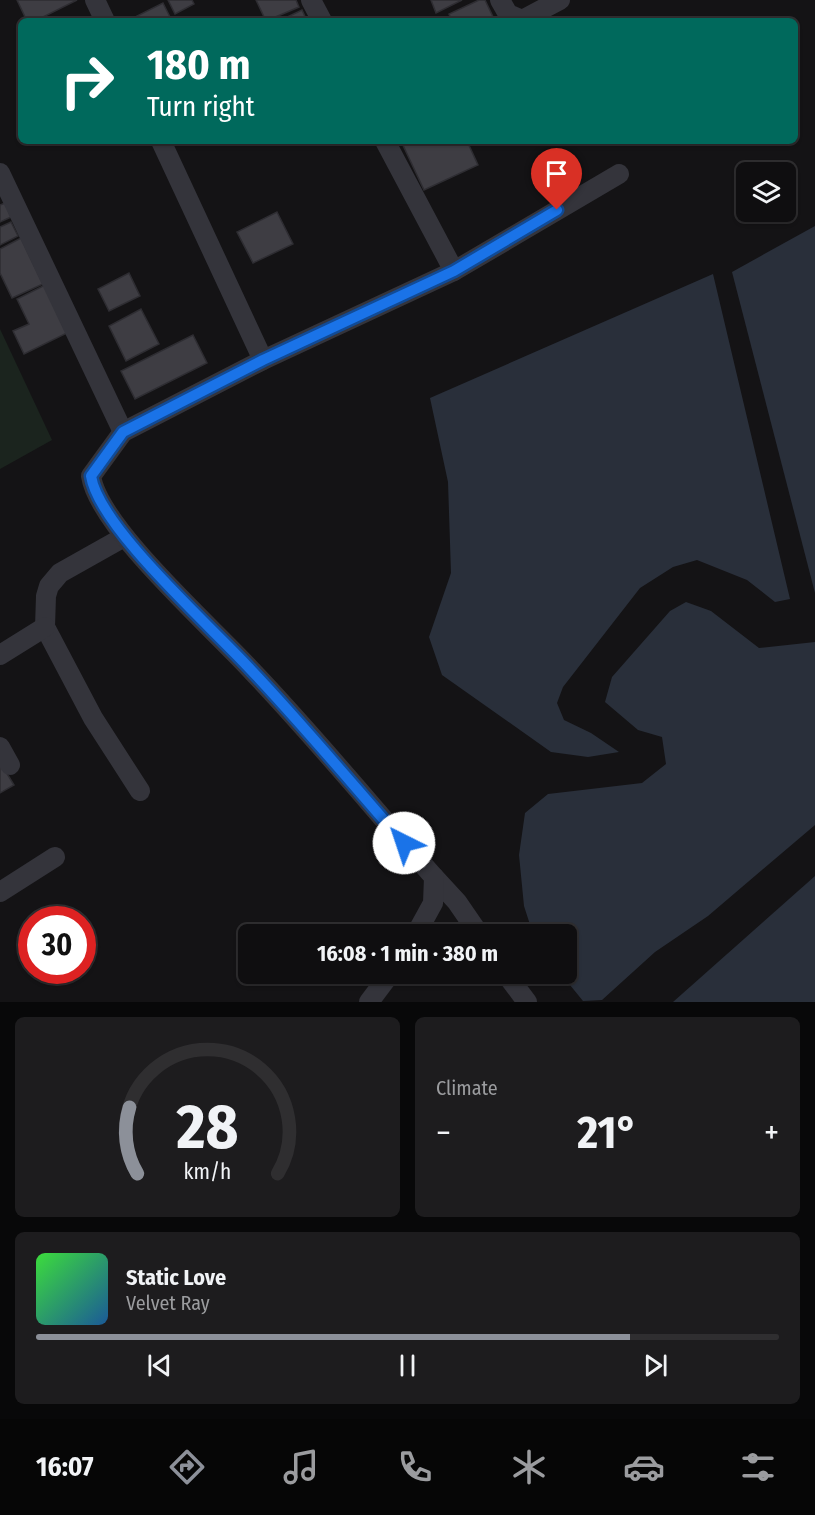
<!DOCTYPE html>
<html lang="en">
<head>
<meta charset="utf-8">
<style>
  body { margin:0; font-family:"Fira Sans Condensed",sans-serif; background:#1d1c1e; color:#f1f3f6; height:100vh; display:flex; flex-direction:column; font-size:22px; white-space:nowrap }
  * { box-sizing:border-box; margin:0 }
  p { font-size:20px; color:#9b9c9f }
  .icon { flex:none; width:33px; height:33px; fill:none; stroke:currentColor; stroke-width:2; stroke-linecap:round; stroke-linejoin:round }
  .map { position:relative; height:1002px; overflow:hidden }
  .side { display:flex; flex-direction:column; gap:15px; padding:15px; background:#080809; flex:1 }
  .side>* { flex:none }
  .guide { position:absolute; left:18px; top:18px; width:780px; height:126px; border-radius:9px; box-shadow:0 2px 4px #0004,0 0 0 2px #2f2e30; background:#00695c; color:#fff; overflow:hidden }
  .fabs { position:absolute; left:736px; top:162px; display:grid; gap:12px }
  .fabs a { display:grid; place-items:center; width:60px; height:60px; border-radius:9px; background:#0f0e10; box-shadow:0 2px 4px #0004,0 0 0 2px #2f2e30; font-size:30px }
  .speed { position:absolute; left:18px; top:906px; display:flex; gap:12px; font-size:30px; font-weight:700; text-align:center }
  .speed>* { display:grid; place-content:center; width:78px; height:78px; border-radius:50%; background:#0f0e10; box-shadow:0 2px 4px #0004,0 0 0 2px #2f2e30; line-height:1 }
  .speed .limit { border:9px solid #d22; background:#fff; color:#111 }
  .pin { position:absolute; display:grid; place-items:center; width:51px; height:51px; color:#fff; margin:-62px -26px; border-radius:50% 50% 50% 0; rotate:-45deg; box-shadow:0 0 6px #0007 }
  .pin .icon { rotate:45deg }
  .me { position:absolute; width:66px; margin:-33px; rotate:319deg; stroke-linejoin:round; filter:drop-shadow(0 0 4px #0008) }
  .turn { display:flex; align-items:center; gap:21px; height:126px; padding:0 30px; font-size:27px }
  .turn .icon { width:78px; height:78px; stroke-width:2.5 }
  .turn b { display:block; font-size:42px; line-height:51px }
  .big { font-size:45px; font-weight:700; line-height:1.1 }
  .side .tile { flex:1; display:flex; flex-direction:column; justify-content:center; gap:9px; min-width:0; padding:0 21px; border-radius:9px; background:#1d1c1e }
  .side .dial { align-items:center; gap:0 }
  .dial svg { height:156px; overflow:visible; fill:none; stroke:#2f2e30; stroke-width:7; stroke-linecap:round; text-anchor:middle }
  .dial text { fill:#f1f3f6; stroke:none }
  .song { display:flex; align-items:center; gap:18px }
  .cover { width:72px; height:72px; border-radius:9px; background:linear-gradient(135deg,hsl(120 70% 55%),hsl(210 70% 35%)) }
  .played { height:6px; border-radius:3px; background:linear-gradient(90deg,#8c9099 80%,#2f2e30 80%) }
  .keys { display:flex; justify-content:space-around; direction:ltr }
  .heat { display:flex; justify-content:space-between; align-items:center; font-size:33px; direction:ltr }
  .side .tiles { flex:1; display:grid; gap:15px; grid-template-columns:1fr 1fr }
  .tile:last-child { grid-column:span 2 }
  .trip { position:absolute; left:238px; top:924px; width:339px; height:60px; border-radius:9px; background:#0f0e10; box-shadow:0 2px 4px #0004,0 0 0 2px #2f2e30; font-weight:700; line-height:60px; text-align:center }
  .tab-bar { display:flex; height:96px; justify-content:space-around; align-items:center; background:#060606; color:#9b9c9f }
  .tab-bar .icon { width:42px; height:42px }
  .tab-bar .active { color:#8c9099 }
  .tab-bar b { font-size:27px; color:#f1f3f6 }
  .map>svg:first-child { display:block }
</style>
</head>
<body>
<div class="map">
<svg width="815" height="1002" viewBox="0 0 815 1002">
  <rect width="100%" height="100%" fill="#141315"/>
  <!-- green -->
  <polygon fill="#1b241e" points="0,329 52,440 0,469"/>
  <!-- water -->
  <g fill="#292f3a">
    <polygon points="815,226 815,593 732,272"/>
    <polygon points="713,274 790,599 775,602 747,580 697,560 673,567 640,588 563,687 557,703 564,720 591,733 619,752 588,757 551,752 442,675 429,637 451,573 448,482 430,398"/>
    <polygon points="686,602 711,611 759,648 815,642 815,825 708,916 655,952 602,1000 583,1001 561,974 567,974 567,934 533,934 524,906 519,855 525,813 548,794 642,783 666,764 662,737 638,730 605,702 612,677 670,611"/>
    <polygon points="815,876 815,1002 673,1002"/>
  </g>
  <!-- building -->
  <g fill="#3e3d43" stroke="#2e2d32" stroke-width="1.5">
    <polygon points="17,0 77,0 35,21 27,21"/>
    <polygon points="168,0 192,0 194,4 175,14"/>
    <polygon points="256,0 296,0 299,7 266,21"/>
    <polygon points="431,0 462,0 436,13"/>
    <polygon points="479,0 485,0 495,21 452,21 449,14"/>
    <polygon points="163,3 172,21 137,21 135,17"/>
    <polygon points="302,10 307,21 279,21"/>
    <polygon points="401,141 467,141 478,165 424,190"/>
    <polygon points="5,203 11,217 0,222 0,205"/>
    <polygon points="277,212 293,244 253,263 237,232"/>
    <polygon points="11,222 18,236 0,245 0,227"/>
    <polygon points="21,238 43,284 12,298 0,273 0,249"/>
    <polygon points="129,273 140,296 109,311 98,289"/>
    <polygon points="45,285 67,333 24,354 13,331 29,324 17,299"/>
    <polygon points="141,309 159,344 126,361 109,326"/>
    <polygon points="193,335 207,363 135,399 121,371"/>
    <polygon points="0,762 14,785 0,793"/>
  </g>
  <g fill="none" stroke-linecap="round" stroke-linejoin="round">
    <!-- minor -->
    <g stroke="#34343b" stroke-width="20">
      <polyline points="95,0 105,21"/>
      <polyline points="311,0 322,21"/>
      <polyline points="500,0 508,14 522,20 560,0"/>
      <polyline points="161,141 263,360"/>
      <polyline points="385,141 454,271"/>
      <polyline points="0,173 123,432"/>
      <polyline points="124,537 60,573 49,586 46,596 45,627 93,718 140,791"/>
      <polyline points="0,655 45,627"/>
      <polyline points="0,747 10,765"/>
      <polyline points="434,877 457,902 479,934"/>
      <polyline points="0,892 55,857"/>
      <path d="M416,934L433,903L434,877C373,808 315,737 252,671C213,628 99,528 91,476L123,432L263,360L454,271L619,174"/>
      <polyline points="506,974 527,1002"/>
      <polyline points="369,1002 390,974"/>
    </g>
  </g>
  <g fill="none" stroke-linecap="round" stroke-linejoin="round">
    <defs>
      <path id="route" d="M404,843C353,785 304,726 252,671C213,628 99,528 91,476L123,432L263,360L454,271L557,210"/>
    </defs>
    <!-- route casing -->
    <use href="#route" stroke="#114b97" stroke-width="15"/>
    <!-- route -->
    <use href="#route" stroke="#1a73e8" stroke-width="10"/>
  </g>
</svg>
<div class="fabs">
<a><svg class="icon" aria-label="layers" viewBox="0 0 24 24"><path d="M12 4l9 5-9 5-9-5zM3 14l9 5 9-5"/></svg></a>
</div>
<div class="speed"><div class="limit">30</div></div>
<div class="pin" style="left:557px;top:210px;background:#d93025"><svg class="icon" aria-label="arrive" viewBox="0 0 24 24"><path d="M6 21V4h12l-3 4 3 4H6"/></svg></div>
<svg class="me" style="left:404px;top:843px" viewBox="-20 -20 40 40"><circle r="19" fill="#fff"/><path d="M0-13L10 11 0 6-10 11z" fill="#1a73e8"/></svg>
<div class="trip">16:08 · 1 min · 380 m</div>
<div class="guide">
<div class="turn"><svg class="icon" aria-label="right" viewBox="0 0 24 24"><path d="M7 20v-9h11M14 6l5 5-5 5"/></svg><div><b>180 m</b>Turn right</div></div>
</div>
</div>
<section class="side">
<div class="tiles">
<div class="tile dial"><svg viewBox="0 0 100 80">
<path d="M14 69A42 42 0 1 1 86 69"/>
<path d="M14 69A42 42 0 0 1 10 35" stroke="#8c9099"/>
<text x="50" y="56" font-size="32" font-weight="700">28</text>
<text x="50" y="72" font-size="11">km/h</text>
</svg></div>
<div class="tile"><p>Climate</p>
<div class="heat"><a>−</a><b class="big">21°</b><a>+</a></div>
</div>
<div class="tile">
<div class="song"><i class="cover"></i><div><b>Static Love</b><p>Velvet Ray</p></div></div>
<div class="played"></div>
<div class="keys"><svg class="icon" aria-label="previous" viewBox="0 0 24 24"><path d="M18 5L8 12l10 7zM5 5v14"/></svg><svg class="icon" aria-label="pause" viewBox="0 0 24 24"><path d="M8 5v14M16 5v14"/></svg><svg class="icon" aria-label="next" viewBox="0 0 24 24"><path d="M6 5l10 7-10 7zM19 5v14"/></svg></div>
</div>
</div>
</section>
<nav class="tab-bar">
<b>16:07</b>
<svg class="icon active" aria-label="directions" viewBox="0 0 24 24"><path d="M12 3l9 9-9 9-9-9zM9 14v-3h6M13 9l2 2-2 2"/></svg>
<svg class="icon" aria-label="music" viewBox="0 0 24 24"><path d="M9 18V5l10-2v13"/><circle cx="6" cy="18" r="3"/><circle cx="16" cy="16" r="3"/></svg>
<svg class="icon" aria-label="phone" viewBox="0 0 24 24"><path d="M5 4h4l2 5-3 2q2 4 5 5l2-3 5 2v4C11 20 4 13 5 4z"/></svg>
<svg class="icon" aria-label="climate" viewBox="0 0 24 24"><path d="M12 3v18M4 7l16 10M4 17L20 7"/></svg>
<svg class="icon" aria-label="car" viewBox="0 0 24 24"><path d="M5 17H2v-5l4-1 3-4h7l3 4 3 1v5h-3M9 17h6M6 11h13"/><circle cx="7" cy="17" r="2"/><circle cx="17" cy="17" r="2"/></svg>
<svg class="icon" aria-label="filters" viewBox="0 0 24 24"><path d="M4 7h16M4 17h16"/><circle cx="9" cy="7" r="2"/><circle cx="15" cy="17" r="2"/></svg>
</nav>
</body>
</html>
